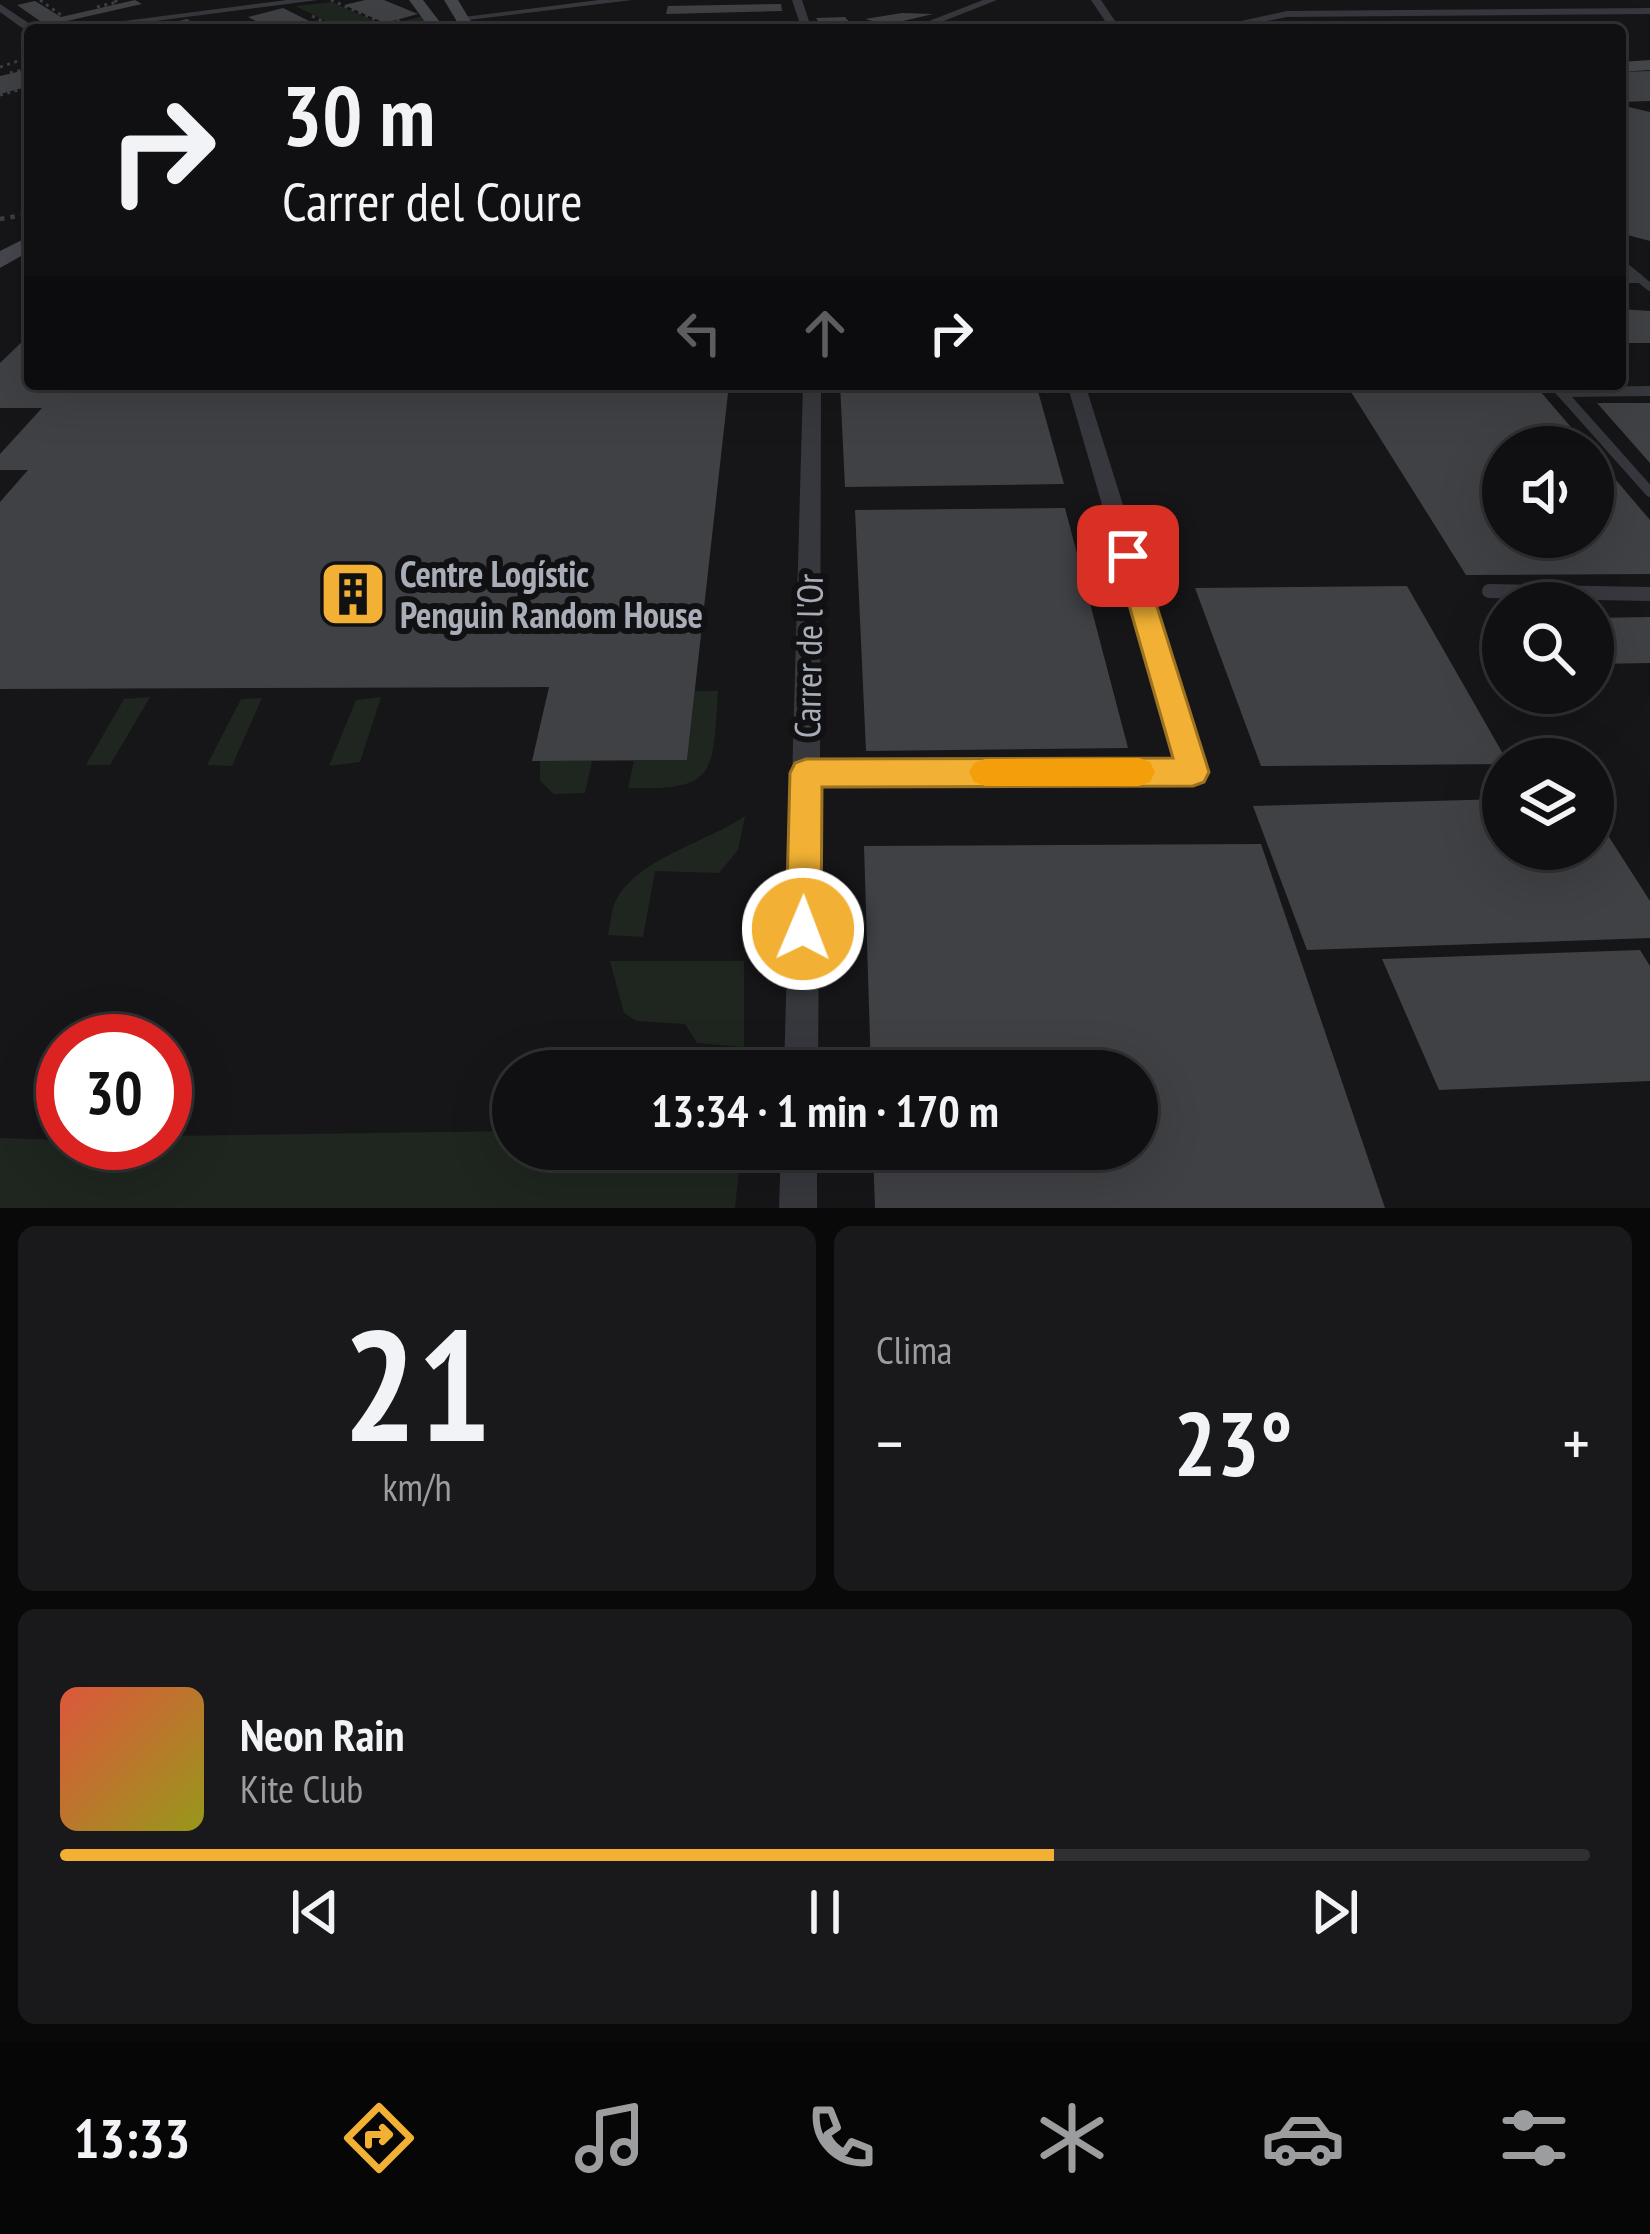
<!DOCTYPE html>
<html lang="es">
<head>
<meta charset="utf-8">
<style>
  body { margin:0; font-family:"PT Sans Narrow",sans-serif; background:#19191b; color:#f1f3f6; height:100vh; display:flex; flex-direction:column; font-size:45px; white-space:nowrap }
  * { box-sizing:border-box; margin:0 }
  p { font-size:39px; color:#9c9d9f }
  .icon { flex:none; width:66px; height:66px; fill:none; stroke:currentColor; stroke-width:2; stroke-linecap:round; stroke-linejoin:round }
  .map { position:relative; height:1208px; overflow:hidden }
  .drawer { display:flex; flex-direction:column; gap:18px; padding:18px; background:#09090a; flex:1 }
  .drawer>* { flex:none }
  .hud { position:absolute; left:24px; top:24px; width:1602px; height:366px; border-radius:12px; box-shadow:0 12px 48px #0002,0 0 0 3px #303032; background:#101012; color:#f1f3f6; overflow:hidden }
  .tools { position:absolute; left:1482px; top:426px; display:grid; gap:24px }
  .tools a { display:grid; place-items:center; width:132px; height:132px; border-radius:50%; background:#101012; box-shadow:0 12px 48px #0002,0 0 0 3px #303032; font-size:60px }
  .speed { position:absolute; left:36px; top:1014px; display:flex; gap:24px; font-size:60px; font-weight:700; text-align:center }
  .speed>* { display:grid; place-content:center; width:156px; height:156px; border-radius:50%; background:#101012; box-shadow:0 12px 48px #0002,0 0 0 3px #303032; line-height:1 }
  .speed .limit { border:18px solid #d22; background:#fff; color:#111 }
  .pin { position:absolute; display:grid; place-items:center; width:102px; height:102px; color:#fff; margin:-51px; border-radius:24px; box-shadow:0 6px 18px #0006 }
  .me { position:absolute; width:132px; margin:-66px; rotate:1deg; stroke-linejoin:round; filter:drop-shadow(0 0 9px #0008) }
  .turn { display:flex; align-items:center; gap:42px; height:252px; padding:0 60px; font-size:54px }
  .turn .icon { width:156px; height:156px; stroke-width:2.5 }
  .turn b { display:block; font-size:84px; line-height:102px }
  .lanes { display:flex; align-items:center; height:114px; padding:0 60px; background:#0003; justify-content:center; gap:60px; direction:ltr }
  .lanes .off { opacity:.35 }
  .big { font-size:90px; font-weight:700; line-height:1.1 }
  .drawer .tile { flex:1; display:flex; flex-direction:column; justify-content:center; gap:18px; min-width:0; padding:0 42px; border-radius:18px; background:#19191b }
  .drawer .dial { align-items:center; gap:0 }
  .dial b { font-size:156px; line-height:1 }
  .song { display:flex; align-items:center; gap:36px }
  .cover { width:144px; height:144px; border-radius:18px; background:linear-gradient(135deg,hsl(10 70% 55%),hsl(60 70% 35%)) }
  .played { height:12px; border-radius:6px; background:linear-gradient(90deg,#f2b134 65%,#303032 65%) }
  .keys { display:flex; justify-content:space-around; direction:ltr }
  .heat { display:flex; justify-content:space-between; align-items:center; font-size:66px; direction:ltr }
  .drawer .tiles { flex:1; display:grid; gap:18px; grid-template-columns:1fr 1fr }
  .tile:last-child { grid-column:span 2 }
  .trip { position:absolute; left:492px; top:1050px; width:666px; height:120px; border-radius:60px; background:#101012; box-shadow:0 12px 48px #0002,0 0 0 3px #303032; font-weight:700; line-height:120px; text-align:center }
  .menu { display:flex; height:192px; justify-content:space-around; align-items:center; background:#060607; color:#9c9d9f }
  .menu .icon { width:84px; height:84px }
  .menu .active { color:#f2b134 }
  .menu b { font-size:54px; color:#f1f3f6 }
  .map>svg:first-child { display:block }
</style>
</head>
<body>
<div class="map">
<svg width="1650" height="1208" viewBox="0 0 1650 1208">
  <rect width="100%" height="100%" fill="#161618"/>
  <!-- green -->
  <g fill="#1e261f">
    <polygon points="332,2 385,26 423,16 434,30 312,30 332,24 295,6"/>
    <path d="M695,691H718C712,772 719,791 628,788L634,761L687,760Z"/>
    <polygon points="150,697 110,765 86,765 124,699"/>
    <polygon points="381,697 360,762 329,766 356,700"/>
    <polygon points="262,698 232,766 207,765 241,699"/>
    <polygon points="540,761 592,761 585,793 554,794 540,781"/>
    <path d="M745,816L738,850L719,873L655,871L643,937L608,935C611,923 611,908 617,898C642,856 706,843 745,816Z"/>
    <polygon points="610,961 744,961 744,1047 697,1043 685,1024 637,1021 624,1013"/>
    <polygon points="513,1131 513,1149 741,1149 735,1208 0,1208 0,1138 165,1143 165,1136"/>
  </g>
  <!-- building -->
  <g fill="#404145">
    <polygon points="135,0 142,4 58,23 40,21 17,5 35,1 61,17"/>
    <polygon points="365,0 384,0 418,14 385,23 344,5"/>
    <polygon points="781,4 782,11 666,14 668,6"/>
    <polygon points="283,8 319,26 273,30 248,17"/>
    <polygon points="902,13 933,14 903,21 890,30 872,28 876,22 865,19"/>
    <polygon points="845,17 854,28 824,30 816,18"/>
    <polygon points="187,19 206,30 151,30 151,28"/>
    <polygon points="30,69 30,86 0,94 0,76"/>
    <polygon points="1650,71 1650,101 1620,102 1620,72"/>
    <polygon points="1620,105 1650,112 1650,241 1620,233"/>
    <polygon points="1620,309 1650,311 1650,343 1620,343"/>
    <polygon points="30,334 30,384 729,384 687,760 532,761 549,687 0,689 0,502 28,470 0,470 0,454 42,408 0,408 0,363"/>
    <polygon points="840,384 1036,384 1064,484 845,487"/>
    <polygon points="1346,384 1534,384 1588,447 1503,447 1503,537 1593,537 1593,453 1650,520 1650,574 1466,575"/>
    <polygon points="1597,403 1650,403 1650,463"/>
    <polygon points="1065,508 1128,748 866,751 855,510"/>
    <polygon points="1407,586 1506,759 1503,764 1261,766 1195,588"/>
    <polygon points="1650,617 1650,663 1593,664 1593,618"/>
    <polygon points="1503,799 1503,849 1593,849 1593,812 1650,901 1650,938 1307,950 1253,806"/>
    <polygon points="1261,844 1385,1208 875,1208 873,1149 1137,1149 1137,1071 871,1071 864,846"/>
    <polygon points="1640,950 1650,966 1650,1081 1439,1090 1382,959"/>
  </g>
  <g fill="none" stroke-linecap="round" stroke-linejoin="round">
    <!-- path-far1 -->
    <g stroke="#3d3f44" stroke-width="3" stroke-dasharray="3 4.5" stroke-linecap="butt">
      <polyline points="40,0 61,15"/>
      <polyline points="331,0 399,30"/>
      <polyline points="97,7 118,2 114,0"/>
      <polyline points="312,16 341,30"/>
      <polyline points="310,30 327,26"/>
      <polyline points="368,30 404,19"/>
      <polyline points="0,67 30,57"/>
      <polyline points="10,73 30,68"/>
      <polyline points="0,95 30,87"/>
    </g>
    <!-- path -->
    <polyline stroke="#3d3f44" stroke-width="4.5" stroke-dasharray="4.5 6" stroke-linecap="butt" points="0,219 30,214"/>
    <!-- lane-far2 -->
    <g stroke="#37383d" stroke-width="8">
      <polyline points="1620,263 1639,278"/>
      <polyline points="1620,279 1640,279 1650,287"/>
    </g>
    <!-- lane-far1 -->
    <g stroke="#37383d" stroke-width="10">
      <polyline points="1554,384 1650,492"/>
      <polyline points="1561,392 1650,391"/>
    </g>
    <!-- lane -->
    <polyline stroke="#37383d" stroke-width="14" points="1489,591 1650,594"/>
    <!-- street -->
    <g fill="#37383d" fill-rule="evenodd">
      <polygon points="287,0 318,0 86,30 54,30"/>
      <polygon points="599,0 632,0 460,21 455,18"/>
      <polygon points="792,0 802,0 812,30 802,30"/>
      <polygon points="983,0 997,0 921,30 906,30"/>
      <polygon points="1091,0 1101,0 1121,30 1111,30"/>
      <polygon points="0,4 33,26 33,30 25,30 0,12"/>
      <polygon points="1650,8 1650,14 1287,17 1222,30 1200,30 1287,11"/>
      <polygon points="803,384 821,384 820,761 1176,760 1067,384 1085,384 1207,772 1203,781 1193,784 820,785 818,1071 784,1071"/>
      <polygon points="781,1149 817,1149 817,1208 779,1208"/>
    </g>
    <!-- secondary -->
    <g fill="#45474d" fill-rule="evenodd">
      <polygon points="409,0 423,0 446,30 431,30"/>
      <polygon points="444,0 458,0 476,30 462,30"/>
      <polygon points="1650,60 1650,70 1620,72 1620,62"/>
      <polygon points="30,236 30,251 0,268 0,251"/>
    </g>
  </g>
  <!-- route -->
  <polygon fill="#f2b134" stroke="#9d7322" stroke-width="3" points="1128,547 1141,556 1209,772 1204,782 1193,786 822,787 821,929 816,942 803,947 791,942 786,929 790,773 795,763 806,759 1173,758 1115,556"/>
  <!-- slow -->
  <polygon fill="#f59e0b" points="1139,758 1150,762 1155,772 1150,782 1139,786 985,786 974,782 969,772 974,763 985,759"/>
  <!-- icons -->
  <defs>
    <symbol id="building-square" viewBox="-11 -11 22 22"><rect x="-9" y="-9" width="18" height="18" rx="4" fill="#f2b134" stroke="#111113"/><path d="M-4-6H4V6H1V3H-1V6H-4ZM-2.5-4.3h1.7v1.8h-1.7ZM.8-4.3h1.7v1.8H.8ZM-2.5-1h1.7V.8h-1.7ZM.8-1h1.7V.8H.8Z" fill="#111"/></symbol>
  </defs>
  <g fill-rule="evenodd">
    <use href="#building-square" x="315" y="556" width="76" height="76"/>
  </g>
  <g text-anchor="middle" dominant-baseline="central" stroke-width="12" stroke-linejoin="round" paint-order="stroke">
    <!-- poi labels -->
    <g font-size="36" font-weight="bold" fill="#a8adb8" stroke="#111113" text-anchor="start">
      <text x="400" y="573">Centre Logístic<tspan x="400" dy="41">Penguin Random House</tspan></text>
    </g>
    <!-- street labels -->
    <g font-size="36" fill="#a8adb8" stroke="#111113">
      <text transform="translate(808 656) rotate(-89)">Carrer de l'Or</text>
    </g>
  </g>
</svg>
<div class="tools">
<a><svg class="icon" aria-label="sound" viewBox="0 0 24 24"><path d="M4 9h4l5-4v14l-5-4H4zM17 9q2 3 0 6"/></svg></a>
<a><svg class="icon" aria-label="search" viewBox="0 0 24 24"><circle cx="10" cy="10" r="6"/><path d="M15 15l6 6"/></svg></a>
<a><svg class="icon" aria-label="layers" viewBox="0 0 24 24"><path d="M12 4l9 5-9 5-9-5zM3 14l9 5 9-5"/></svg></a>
</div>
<div class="speed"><div class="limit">30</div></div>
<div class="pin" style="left:1128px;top:556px;background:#d93025"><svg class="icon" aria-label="arrive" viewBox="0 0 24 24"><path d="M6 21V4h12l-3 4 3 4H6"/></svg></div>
<svg class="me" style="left:803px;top:929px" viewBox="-20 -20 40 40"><circle r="17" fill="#f2b134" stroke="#fff" stroke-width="3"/><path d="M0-11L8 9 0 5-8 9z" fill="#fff"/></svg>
<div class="trip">13:34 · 1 min · 170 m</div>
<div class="hud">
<div class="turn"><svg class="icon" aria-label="right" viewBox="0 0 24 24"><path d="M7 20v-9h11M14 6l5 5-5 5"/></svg><div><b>30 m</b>Carrer del Coure</div></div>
<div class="lanes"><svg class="icon off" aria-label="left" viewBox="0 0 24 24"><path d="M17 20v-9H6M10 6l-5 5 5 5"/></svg><svg class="icon off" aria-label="ahead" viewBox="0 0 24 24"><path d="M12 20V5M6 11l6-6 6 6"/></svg><svg class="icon" aria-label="right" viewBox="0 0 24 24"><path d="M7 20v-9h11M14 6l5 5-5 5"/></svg></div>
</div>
</div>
<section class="drawer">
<div class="tiles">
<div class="tile dial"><b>21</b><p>km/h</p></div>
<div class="tile"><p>Clima</p>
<div class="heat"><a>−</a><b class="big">23°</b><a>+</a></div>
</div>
<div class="tile">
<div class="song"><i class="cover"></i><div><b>Neon Rain</b><p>Kite Club</p></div></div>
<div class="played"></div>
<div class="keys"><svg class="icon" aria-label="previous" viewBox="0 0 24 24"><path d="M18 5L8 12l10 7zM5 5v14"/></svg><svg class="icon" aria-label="pause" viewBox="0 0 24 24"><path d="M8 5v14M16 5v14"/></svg><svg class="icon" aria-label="next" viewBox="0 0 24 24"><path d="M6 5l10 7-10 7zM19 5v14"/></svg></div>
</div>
</div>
</section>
<nav class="menu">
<b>13:33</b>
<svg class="icon active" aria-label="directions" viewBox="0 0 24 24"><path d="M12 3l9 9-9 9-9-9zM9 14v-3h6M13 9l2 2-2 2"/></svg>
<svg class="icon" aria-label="music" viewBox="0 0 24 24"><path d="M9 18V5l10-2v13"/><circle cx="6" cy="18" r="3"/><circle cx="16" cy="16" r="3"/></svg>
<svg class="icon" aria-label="phone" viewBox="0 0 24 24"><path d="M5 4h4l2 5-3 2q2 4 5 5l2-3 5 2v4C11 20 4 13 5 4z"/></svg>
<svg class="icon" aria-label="climate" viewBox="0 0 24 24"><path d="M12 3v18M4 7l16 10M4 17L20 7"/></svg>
<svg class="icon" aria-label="car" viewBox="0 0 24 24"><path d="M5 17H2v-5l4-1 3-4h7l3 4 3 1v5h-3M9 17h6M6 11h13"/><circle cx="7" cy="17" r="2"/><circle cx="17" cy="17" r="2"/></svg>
<svg class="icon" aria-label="filters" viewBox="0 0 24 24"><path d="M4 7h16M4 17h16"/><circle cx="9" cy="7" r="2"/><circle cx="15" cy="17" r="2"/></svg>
</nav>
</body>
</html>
